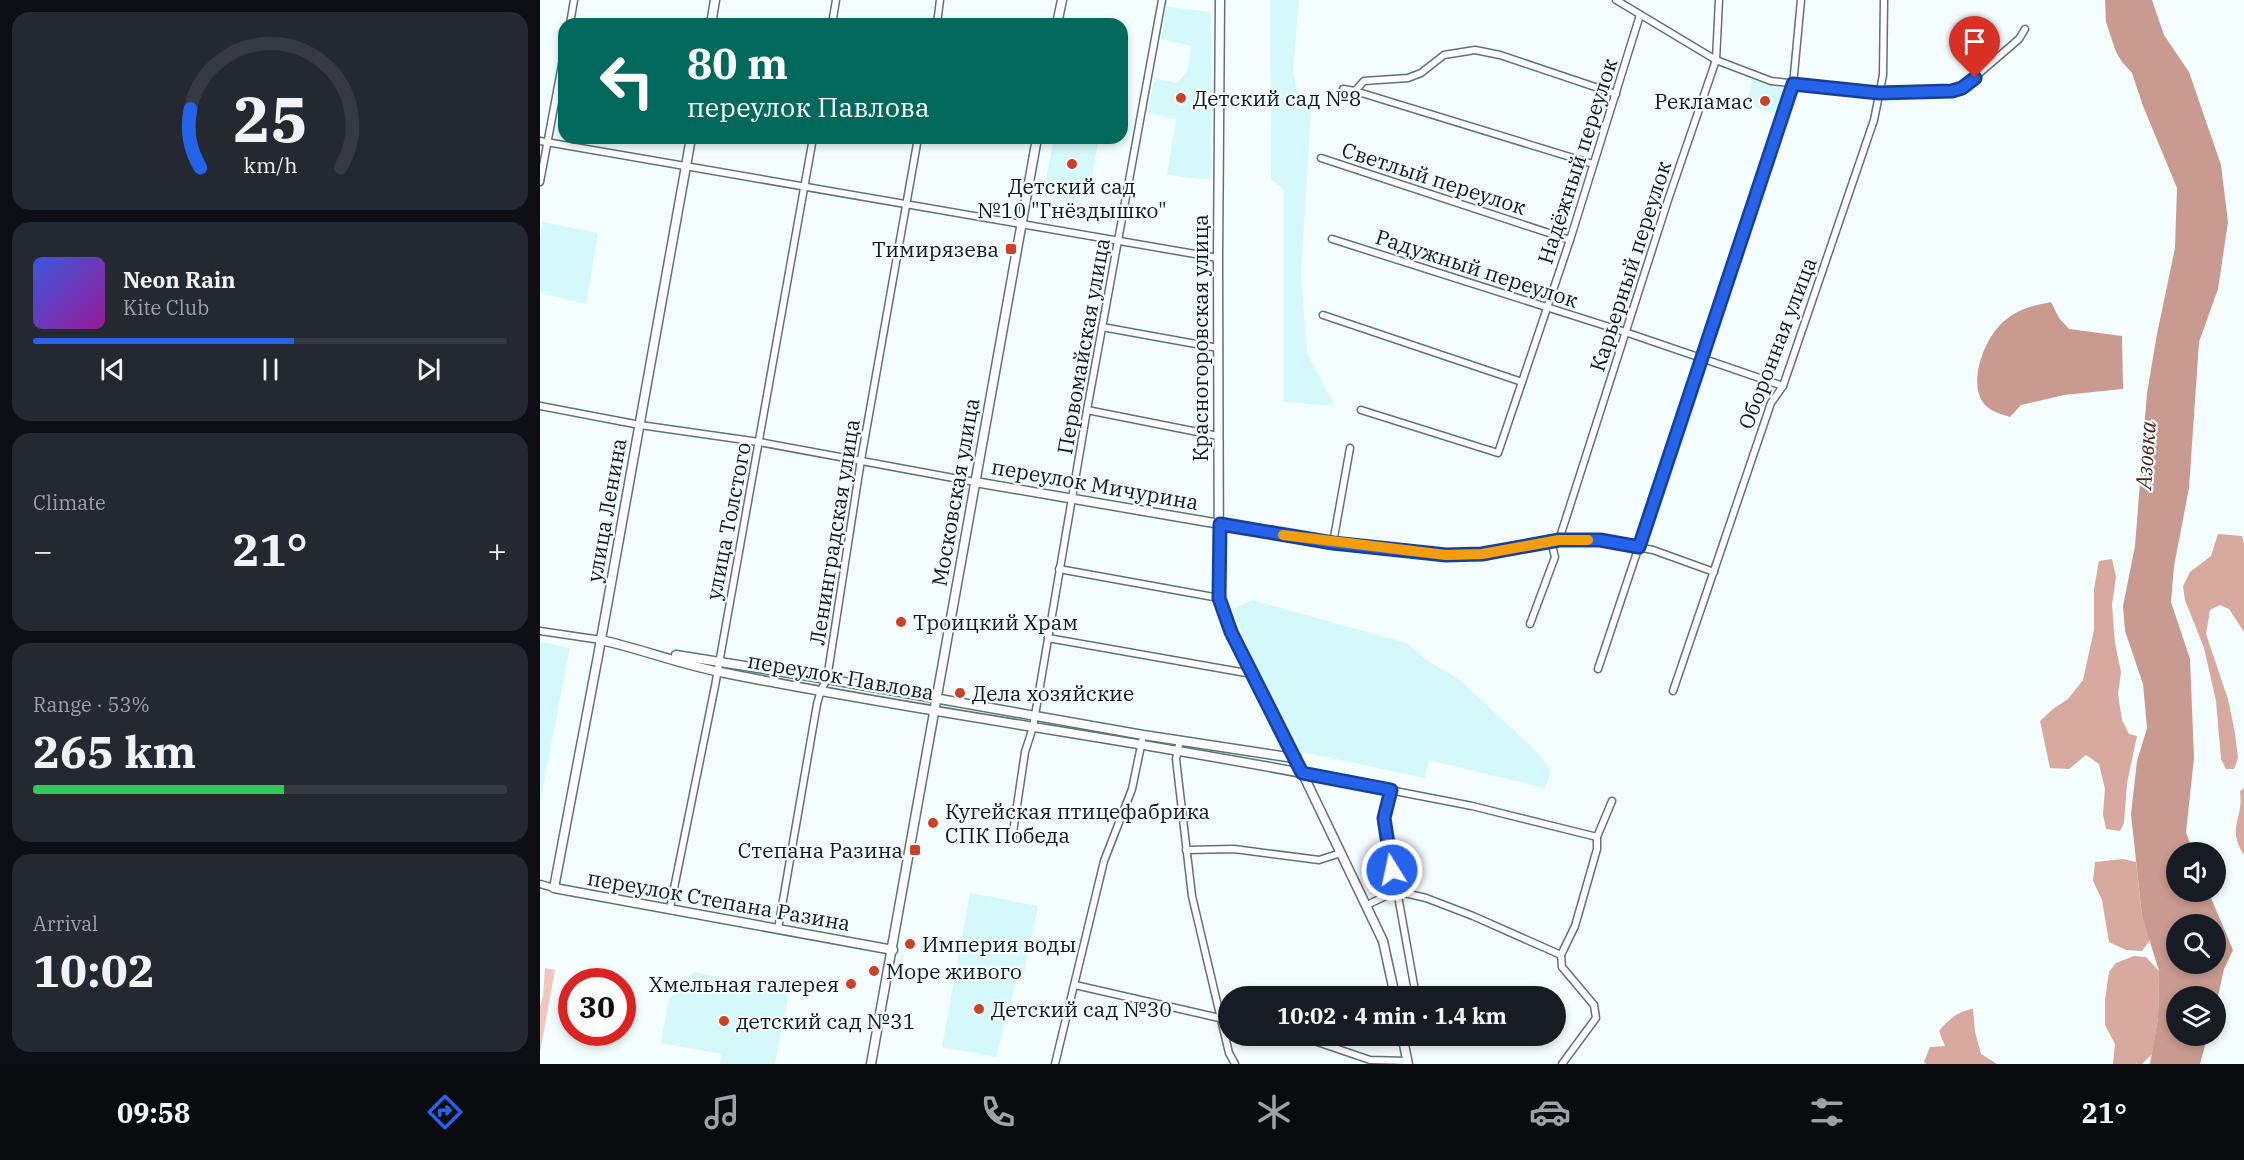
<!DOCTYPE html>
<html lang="en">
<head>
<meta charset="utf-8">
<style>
  body { margin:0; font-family:"IBM Plex Serif",serif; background:#242831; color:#f1f3f6; height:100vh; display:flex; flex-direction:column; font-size:22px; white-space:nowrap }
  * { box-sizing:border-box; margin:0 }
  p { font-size:20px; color:#9ea1a6 }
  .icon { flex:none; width:33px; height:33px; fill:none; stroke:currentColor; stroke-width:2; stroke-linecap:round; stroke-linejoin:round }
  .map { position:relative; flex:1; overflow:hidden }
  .sheet { display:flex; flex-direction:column; gap:12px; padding:12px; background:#0d0f14; width:540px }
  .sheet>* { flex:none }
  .banner { position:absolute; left:18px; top:18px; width:570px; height:126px; border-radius:18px; box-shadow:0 3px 9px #0003; background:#00695c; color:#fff; overflow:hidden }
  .tools { position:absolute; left:1626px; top:842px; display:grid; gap:12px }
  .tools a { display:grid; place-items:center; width:60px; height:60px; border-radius:50%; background:#171b24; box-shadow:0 3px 9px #0003; font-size:30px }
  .speed { position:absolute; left:18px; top:968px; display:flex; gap:12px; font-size:30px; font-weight:700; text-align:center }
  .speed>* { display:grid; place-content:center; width:78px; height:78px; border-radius:50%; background:#171b24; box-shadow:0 3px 9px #0003; line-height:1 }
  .speed .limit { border:9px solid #d22; background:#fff; color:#111 }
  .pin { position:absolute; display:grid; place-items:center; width:51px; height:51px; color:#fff; margin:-62px -26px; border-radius:50% 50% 50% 0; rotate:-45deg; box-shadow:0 0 6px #0007 }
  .pin .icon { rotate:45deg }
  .me { position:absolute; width:66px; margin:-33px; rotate:350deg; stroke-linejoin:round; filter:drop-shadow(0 0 4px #0008) }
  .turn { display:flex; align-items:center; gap:21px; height:126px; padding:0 30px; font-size:27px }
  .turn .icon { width:78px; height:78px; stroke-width:2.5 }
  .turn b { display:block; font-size:42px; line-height:51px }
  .big { font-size:45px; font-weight:700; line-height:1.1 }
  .sheet .card { flex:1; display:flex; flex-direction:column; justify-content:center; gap:9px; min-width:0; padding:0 21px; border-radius:18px; background:#242831 }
  .sheet .dial { align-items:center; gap:0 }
  .dial svg { height:156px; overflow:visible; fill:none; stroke:#363941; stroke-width:7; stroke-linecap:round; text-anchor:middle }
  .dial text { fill:#f1f3f6; stroke:none }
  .song { display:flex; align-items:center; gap:18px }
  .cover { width:72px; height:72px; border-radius:9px; background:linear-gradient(135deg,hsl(230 70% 55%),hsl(300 70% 35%)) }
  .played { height:6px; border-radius:3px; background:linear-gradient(90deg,#2563eb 55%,#363941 55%) }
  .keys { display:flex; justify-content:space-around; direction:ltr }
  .heat { display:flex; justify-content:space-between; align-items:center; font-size:33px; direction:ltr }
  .charge { height:9px; border-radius:4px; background:linear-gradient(90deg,#34c759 53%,#363941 0) }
  .trip { position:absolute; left:678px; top:986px; width:348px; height:60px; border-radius:30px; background:#171b24; box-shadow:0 3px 9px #0003; font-weight:700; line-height:60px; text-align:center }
  .tab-bar { display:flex; height:96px; justify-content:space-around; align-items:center; background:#090b0e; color:#9ea1a6 }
  .tab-bar .icon { width:42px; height:42px }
  .tab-bar .current { color:#2563eb }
  .tab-bar b { font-size:27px; color:#f1f3f6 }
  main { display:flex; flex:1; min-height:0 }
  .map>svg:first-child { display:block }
</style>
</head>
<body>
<main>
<section class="sheet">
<div class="card dial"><svg viewBox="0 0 100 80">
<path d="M14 69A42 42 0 1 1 86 69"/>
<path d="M14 69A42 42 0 0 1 9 39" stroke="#2563eb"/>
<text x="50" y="56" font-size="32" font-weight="700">25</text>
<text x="50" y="72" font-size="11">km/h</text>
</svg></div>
<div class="card">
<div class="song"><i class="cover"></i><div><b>Neon Rain</b><p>Kite Club</p></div></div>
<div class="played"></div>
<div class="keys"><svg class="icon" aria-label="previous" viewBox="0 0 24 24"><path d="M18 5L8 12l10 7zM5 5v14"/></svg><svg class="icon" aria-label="pause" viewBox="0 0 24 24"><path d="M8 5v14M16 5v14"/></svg><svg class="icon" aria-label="next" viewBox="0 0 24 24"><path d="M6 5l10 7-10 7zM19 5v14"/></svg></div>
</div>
<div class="card"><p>Climate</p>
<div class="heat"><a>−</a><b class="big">21°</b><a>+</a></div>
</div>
<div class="card"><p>Range · 53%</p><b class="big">265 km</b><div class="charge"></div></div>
<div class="card"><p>Arrival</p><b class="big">10:02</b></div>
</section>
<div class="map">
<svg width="1704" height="1064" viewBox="0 0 1704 1064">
  <rect width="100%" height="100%" fill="#f4fefe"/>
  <!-- built -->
  <g fill="#d5f8fa">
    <polygon points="730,0 759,0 753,71 759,104 771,109 761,275 767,353 795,406 744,402 744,190 731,179"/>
    <polygon points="626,7 671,12 671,180 627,175 636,120 608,113 613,84 617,79 637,83 647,72 651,46 621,39"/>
    <polygon points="1213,80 1255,90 1247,118 1206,104"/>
    <polygon points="514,138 559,138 549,191 541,189 539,201 503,196"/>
    <polygon points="3,222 58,233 46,304 0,293 0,237"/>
    <polygon points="712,600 867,643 885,659 920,680 997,752 1011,771 1005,788 889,760 885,778 762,752 718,670 692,610"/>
    <polygon points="0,642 30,648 0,802"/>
    <polygon points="430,893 498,906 484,972 479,971 456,1057 402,1047"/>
    <polygon points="154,972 249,991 235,1064 180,1064 181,1054 121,1043 129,999"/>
  </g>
  <!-- green -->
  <polygon fill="#f0c6bd" points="5,968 15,970 0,1052 0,1007 3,996"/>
  <!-- forest -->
  <g fill="#d8a99f">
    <polygon points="1678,534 1702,536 1704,544 1704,632 1689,609 1680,605 1670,610 1666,634 1688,699 1695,733 1698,758 1694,769 1686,769 1681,759 1676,701 1664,648 1645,600 1643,586 1650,572 1671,556"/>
    <polygon points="1572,559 1576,577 1572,605 1575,643 1581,672 1578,694 1582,720 1589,734 1597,736 1587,783 1584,823 1580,831 1566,829 1563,814 1565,789 1559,764 1546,755 1529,769 1510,768 1500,721 1513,709 1528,699 1543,680 1554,630 1554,589 1559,561"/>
    <path d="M1704,788V855C1686,826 1704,821 1700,791Z"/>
    <polygon points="1583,859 1596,862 1602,916 1610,940 1602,951 1586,950 1569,942 1562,900 1553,881 1555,862"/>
    <polygon points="1594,956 1606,957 1619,971 1618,1018 1612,1054 1602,1064 1573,1064 1575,1044 1565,1025 1565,1000 1569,972 1576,963"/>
    <path d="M1433,1009L1435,1032L1441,1054L1457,1064H1386L1384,1062L1390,1047L1405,1046L1399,1031C1408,1020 1418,1011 1433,1009Z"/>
  </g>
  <!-- water -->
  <g fill="#c89a90" fill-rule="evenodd">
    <path d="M1565,0H1612L1624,35L1649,72L1681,165L1688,222L1678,289L1659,342L1649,488L1634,566L1631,602L1650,659L1654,758L1646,832L1653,852H1636V891H1668L1693,950L1684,969L1676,1005V996H1636V1035H1668L1660,1064H1610L1618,1018L1619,971L1602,916L1591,814L1597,761L1607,728L1603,684L1585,631L1583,606L1595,546L1607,393L1617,334L1635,248L1637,188L1603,106L1592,73L1582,62L1576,52L1566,22ZM1636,924H1676V963H1636Z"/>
    <path d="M1511,302L1519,318L1529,329L1582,336L1583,389L1524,395L1481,405L1470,417C1461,414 1448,411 1442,401C1428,378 1447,332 1468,318C1481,308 1496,305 1511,302Z"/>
  </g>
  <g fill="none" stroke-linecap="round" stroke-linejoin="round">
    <defs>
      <g id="street">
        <polyline points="1076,0 1176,60 1231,81 1339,93 1411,91 1422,88 1479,39 1485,29"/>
        <polyline points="30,24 34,0"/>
        <polyline points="292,24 296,0"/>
        <polyline points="397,24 400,0"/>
        <polyline points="803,89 815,91 1053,164"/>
        <polyline points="815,91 824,81 868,78 881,73 904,55 935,50 960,55 1076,94"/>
        <polyline points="0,141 678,258"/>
        <polyline points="781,158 1030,240"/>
        <polyline points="0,182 24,54"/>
        <polyline points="792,239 1085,332 1243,386"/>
        <polyline points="783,315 982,382"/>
        <polyline points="562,327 678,348"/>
        <polyline points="0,406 100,425 219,442 435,482"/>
        <polyline points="547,410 678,436"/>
        <polyline points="821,410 958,453 1030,240 1100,15"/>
        <polyline points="680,524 793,543 906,555 942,554 1019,540 1060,540 1113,550 1174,572"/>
        <polyline points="1019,540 1128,200 1176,60 1179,0"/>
        <polyline points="793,543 810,448"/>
        <polyline points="519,569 679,598"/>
        <polyline points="990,624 1015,557 1011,541"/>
        <polyline points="0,631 61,640"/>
        <polyline points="508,638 712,674"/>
        <polyline points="1058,669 1253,85 1261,0"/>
        <polyline points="1133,691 1231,403 1243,386 1334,120 1343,75 1344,0"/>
        <polyline points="640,740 636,759 652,896 681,1019 689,1053 695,1064"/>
        <polyline points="762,773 932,806 1057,837"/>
        <polyline points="851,790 844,818 876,996"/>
        <polyline points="472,839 485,752 493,727 547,410 622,0"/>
        <polyline points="646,850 694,849 779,860 801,853"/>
        <polyline points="0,884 14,888"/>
        <polyline points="827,905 856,891 886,898 933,916 1021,955"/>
        <polyline points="130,908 175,686 273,138"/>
        <polyline points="238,929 277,704 281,690 287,679 321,460 378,138"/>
        <polyline points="535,985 688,1020"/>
        <polyline points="757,1035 830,1060 867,1061"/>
        <polyline points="515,1064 564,861 592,789 602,741"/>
        <polyline points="1022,1064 1056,1018 1054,1005 1022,967 1021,955 1035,926 1057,849 1057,837 1072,801"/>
      </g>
      <g id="secondary">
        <polyline points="680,0 678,258 679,598 691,632 736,718 843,941 855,996"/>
        <polyline points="171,24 175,0"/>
        <polyline points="517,24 522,0"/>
        <polyline points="151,138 58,656 14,888 353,950"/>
        <polyline points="435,482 680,524"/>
        <path d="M61,640C101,649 140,664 180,672C373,711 568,736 762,773"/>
        <polyline points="136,655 287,679 603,735 754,758"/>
        <polyline points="862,1035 868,1064"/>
        <polyline points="331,1064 497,138"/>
      </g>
    </defs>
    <!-- street casing -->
    <use href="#street" stroke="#5d7475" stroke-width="9"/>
    <!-- secondary casing -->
    <use href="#secondary" stroke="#5d7475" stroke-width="11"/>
    <!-- street -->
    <use href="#street" stroke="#fff" stroke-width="6"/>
    <!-- secondary -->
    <use href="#secondary" stroke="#fff" stroke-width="8"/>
  </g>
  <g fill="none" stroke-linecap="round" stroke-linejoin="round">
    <defs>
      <polyline id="route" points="852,870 844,818 851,790 762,773 691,632 679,598 680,524 793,543 906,555 942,554 1019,540 1060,540 1099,547 1253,84 1339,93 1375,92 1412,91 1422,88 1435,78"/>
    </defs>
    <!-- route casing -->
    <use href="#route" stroke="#184099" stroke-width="15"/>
    <!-- route -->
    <use href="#route" stroke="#2563eb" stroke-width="10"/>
    <!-- slow -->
    <polyline stroke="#f59e0b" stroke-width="10" points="743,535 906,555 942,554 1019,540 1048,540"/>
  </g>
  <!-- markers -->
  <g fill="#cc4126" stroke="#f4fefe" stroke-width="2">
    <circle cx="641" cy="98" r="6"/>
    <circle cx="1225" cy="101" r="6"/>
    <circle cx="532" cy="164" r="6"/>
    <rect x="465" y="243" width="12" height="12" rx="3"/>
    <circle cx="361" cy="622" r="6"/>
    <circle cx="420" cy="693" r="6"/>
    <circle cx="393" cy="823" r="6"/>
    <rect x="369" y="844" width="12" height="12" rx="3"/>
    <circle cx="370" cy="944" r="6"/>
    <circle cx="334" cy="971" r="6"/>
    <circle cx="311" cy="984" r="6"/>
    <circle cx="439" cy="1009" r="6"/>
    <circle cx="184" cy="1021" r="6"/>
  </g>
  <g text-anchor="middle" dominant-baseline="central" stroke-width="4.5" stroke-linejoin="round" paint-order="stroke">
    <!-- poi labels -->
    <g font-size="21" fill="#11191a" stroke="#f4fefe" text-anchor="start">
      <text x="653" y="98">Детский сад №8</text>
      <text x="1213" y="101" text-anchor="end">Рекламас</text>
      <text x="532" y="186" text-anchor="middle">Детский сад<tspan x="532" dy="24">№10 "Гнёздышко"</tspan></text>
      <text x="459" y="249" text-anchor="end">Тимирязева</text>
      <text x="373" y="622">Троицкий Храм</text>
      <text x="432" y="693">Дела хозяйские</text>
      <text x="405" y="811">Кугейская птицефабрика<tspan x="405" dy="24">СПК Победа</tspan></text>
      <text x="363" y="850" text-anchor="end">Степана Разина</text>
      <text x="382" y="944">Империя воды</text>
      <text x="346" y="971">Море живого</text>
      <text x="299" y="984" text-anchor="end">Хмельная галерея</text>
      <text x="451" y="1009">Детский сад №30</text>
      <text x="196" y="1021">детский сад №31</text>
    </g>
    <!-- street labels -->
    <g font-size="21" fill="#11191a" stroke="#f4fefe">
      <text transform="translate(1037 161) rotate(-72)">Надёжный переулок</text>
      <text transform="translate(894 178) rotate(18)">Светлый переулок</text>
      <text transform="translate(1090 266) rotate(-72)">Карьерный переулок</text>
      <text transform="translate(937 268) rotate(18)">Радужный переулок</text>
      <text transform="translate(660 338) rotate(-90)">Красногоровская улица</text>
      <text transform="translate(1237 343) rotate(-69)">Оборонная улица</text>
      <text transform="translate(543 346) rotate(-80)">Первомайская улица</text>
      <text transform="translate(555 484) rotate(10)">переулок Мичурина</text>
      <text transform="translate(415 492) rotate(-80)">Московская улица</text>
      <text transform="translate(66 510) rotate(-80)">улица Ленина</text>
      <text transform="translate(188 521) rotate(-79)">улица Толстого</text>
      <text transform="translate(294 532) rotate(-81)">Ленинградская улица</text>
      <text transform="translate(301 676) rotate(10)">переулок Павлова</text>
      <text transform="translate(179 900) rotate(10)">переулок Степана Разина</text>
    </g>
    <!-- water labels -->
    <g font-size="22" font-style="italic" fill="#531b10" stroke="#f4fefe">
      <text transform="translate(1605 455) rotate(-86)">Азовка</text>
    </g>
  </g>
</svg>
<div class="tools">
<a><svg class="icon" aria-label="sound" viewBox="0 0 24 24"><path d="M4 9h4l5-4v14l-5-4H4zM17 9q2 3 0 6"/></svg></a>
<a><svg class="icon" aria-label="search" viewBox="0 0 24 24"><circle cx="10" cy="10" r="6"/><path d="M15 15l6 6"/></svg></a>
<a><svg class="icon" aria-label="layers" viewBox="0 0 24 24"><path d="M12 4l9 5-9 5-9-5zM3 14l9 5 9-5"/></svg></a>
</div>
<div class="speed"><div class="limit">30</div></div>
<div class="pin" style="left:1435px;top:78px;background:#d93025"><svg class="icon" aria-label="arrive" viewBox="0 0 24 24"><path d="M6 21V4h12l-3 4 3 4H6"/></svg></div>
<svg class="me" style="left:852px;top:870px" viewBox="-20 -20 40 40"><circle r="17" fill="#2563eb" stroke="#fff" stroke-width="3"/><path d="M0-11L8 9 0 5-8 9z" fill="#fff"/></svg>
<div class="trip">10:02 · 4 min · 1.4 km</div>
<div class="banner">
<div class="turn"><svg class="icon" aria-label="left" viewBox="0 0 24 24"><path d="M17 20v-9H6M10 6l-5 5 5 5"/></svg><div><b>80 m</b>переулок Павлова</div></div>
</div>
</div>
</main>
<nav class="tab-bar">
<b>09:58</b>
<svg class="icon current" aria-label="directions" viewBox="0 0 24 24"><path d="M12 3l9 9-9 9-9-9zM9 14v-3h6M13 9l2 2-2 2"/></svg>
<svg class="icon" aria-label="music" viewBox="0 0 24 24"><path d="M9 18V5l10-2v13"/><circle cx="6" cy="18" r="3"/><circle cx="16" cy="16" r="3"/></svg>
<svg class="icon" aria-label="phone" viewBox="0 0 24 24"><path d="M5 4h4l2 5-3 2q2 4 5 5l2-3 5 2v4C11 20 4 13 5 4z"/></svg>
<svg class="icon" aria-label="climate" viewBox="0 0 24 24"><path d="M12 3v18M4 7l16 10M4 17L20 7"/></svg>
<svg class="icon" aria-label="car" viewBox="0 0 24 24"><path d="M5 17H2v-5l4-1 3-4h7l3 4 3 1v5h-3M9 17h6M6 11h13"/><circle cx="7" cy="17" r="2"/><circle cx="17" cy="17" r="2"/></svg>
<svg class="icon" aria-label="filters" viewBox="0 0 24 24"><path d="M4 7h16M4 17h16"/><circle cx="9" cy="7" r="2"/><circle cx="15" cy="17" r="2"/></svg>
<b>21°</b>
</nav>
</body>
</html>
